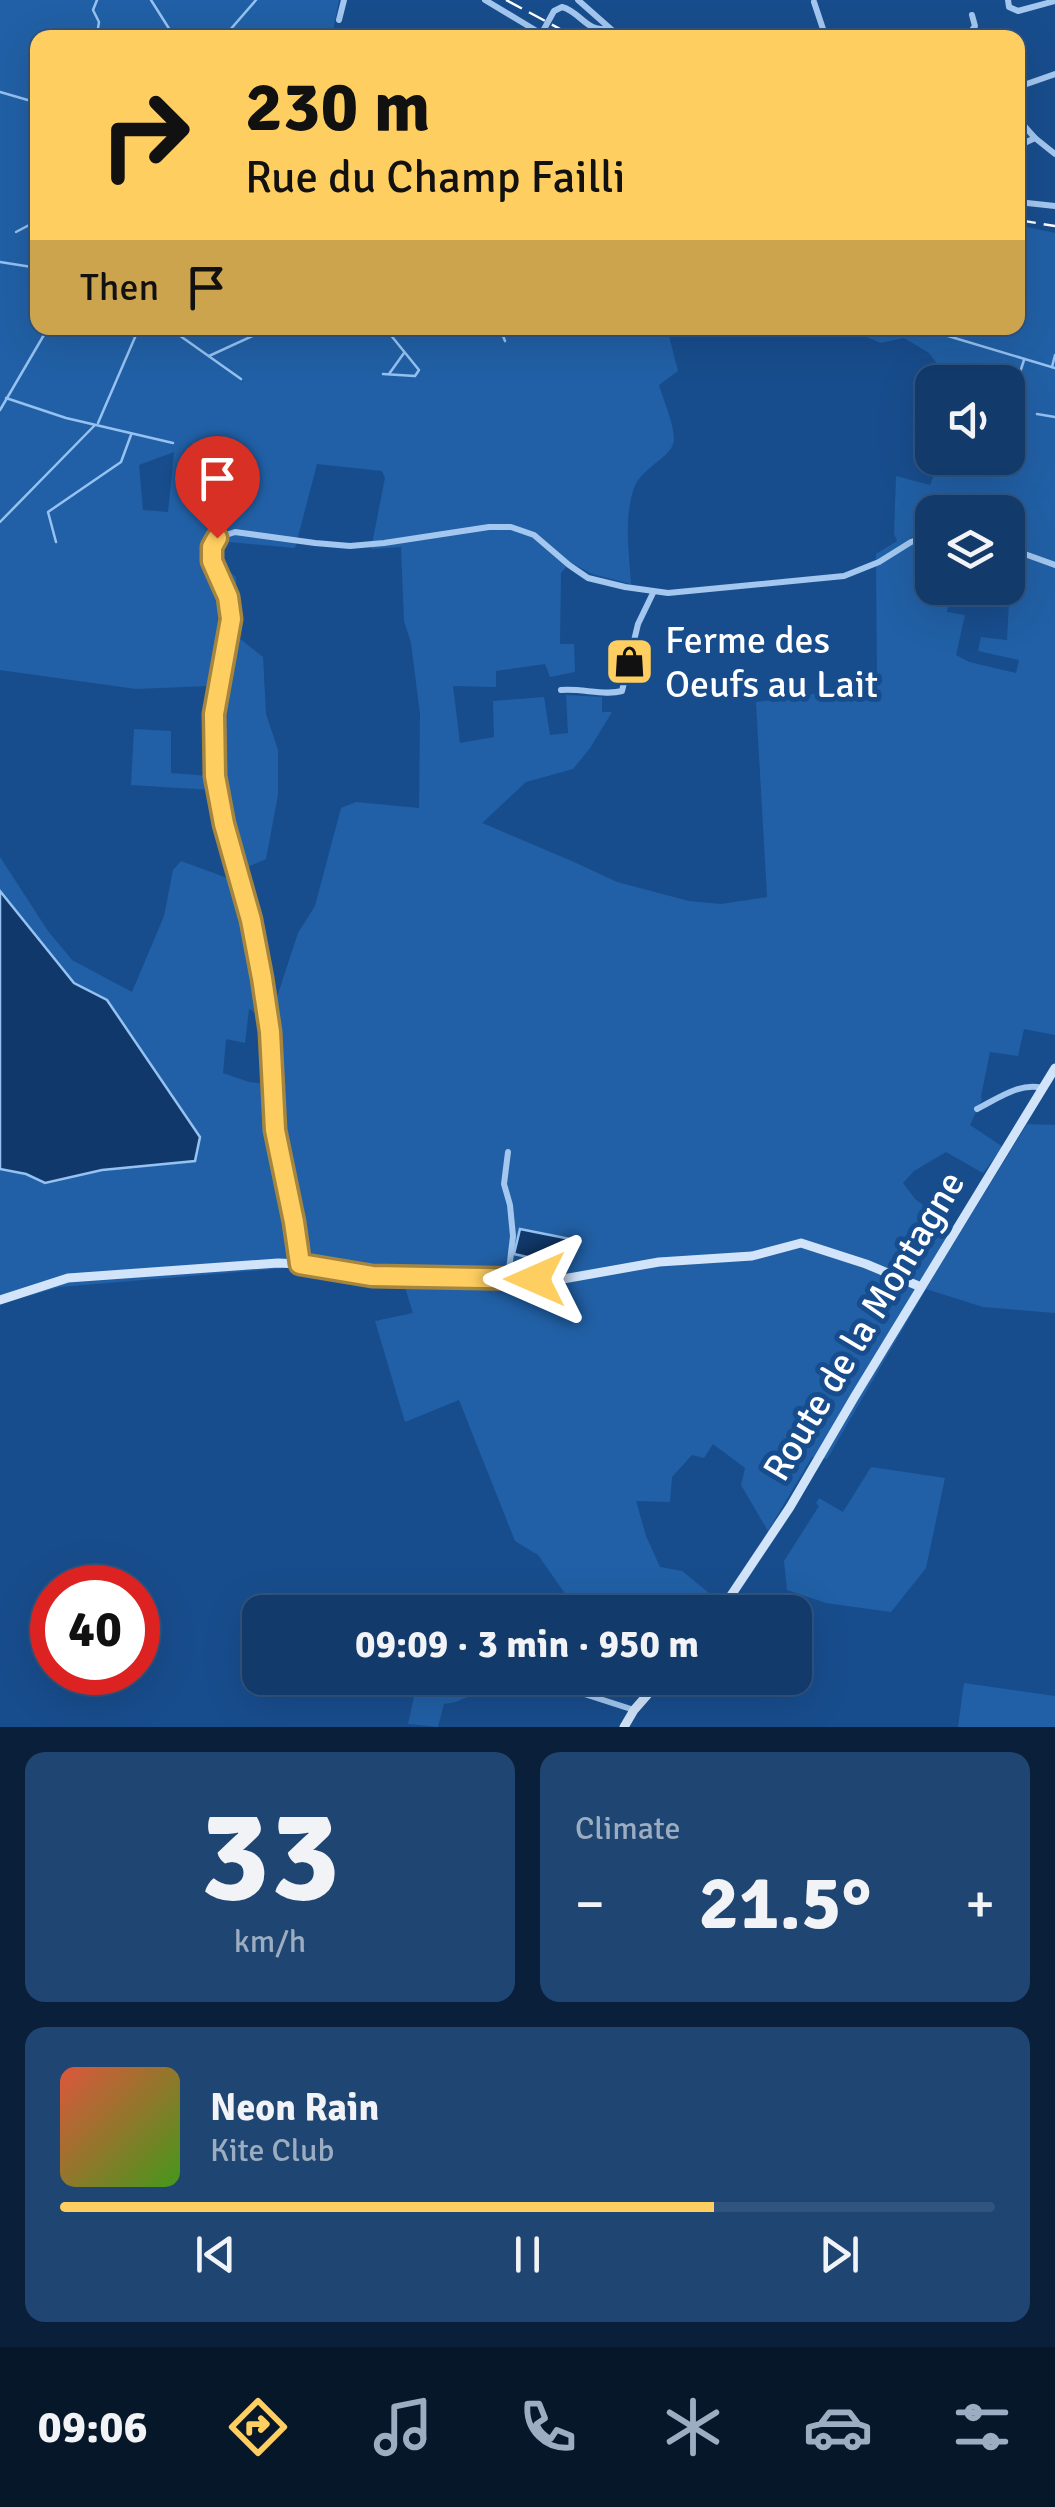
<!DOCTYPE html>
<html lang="en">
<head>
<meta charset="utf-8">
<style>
  body { margin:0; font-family:Signika,sans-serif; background:#1f4572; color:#f1f3f6; height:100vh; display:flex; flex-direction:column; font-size:38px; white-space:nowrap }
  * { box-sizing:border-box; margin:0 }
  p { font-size:32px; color:#9cadc1 }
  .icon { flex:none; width:55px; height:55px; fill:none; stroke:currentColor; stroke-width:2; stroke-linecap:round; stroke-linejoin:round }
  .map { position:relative; height:1727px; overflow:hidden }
  .details { display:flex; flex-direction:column; gap:25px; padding:25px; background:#0a203a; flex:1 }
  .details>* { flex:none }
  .banner { position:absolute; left:30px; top:30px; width:995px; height:305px; border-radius:20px; box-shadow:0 10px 40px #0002,0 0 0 2px #31547e; background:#ffce61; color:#111; overflow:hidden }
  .controls { position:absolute; left:915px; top:365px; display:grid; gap:20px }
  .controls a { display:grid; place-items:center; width:110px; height:110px; border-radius:20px; background:#123a6a; box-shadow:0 10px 40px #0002,0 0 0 2px #31547e; font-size:50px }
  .speed { position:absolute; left:30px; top:1565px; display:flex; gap:20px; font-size:50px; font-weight:700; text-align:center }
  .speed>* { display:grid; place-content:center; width:130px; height:130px; border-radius:50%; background:#123a6a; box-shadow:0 10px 40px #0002,0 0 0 2px #31547e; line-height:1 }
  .speed .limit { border:15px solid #d22; background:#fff; color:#111 }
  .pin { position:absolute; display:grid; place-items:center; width:85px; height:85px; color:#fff; margin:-102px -42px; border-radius:50% 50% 50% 0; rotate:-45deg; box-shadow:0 0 10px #0007 }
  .pin .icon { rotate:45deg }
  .me { position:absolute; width:110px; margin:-55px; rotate:270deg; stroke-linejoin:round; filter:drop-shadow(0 0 8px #0008) }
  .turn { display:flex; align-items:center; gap:35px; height:210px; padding:0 50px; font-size:45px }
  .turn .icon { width:130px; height:130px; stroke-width:2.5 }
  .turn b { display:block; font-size:70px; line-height:85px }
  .then { display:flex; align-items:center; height:95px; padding:0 50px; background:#0003; gap:20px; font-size:38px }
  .big { font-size:75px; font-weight:700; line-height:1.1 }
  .details .tile { flex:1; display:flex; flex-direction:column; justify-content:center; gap:15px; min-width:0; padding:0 35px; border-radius:20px; background:#1f4572 }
  .details .dial { align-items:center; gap:0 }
  .dial b { font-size:130px; line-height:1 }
  .song { display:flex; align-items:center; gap:30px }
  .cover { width:120px; height:120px; border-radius:15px; background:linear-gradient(135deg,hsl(10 70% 55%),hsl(100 70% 35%)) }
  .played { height:10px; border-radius:5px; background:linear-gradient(90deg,#ffce61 70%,#31547e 70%) }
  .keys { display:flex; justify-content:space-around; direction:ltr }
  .heat { display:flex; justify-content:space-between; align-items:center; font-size:55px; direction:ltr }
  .details .tiles { flex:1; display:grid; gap:25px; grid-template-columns:1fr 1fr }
  .tile:last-child { grid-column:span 2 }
  .trip { position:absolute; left:242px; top:1595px; width:570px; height:100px; border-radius:20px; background:#123a6a; box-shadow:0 10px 40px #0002,0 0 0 2px #31547e; font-weight:700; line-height:100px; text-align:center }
  .menu { display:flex; height:160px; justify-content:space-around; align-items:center; background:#07172a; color:#9cadc1 }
  .menu .icon { width:70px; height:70px }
  .menu .on { color:#ffce61 }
  .menu b { font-size:45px; color:#f1f3f6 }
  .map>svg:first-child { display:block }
</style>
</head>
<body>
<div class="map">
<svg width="1055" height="1727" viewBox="0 0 1055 1727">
  <rect width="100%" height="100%" fill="#184d8d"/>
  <!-- green -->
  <g fill="#2160a6" fill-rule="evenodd">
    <path d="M0,0H339L333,31L350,37L38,38V328H667L678,371L659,385C664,402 673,421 674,438C675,458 640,466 633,491C624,521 629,553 631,584L592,574L570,562L561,573L560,644H574L575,672L550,677L545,664L496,671V687L453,686L460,743L494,737L493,701L544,697L550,735L568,733L566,695L602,697V712H612L590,748L573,769L526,782L482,823L574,862L617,882L689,901L721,904L767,897L756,702L877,685L876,554L897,541L894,534L896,476L930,485L941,458H1008V382H951L929,353L904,338L881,343L844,328H1018V225L1055,233V1035L1024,1029L1018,1056L990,1052L981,1096L982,1099L970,1125L1003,1147L983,1173L946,1152L914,1171L903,1183L916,1200L961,1231L1027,1124L1055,1125V1313L983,1307L926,1289L827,1459L812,1457L768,1531L741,1485L745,1468L713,1444L704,1458L692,1455L672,1477L670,1502L636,1501L646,1536L660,1567L682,1571L719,1601L709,1612H578L538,1555L515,1541L459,1400L405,1422L375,1321L413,1313L403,1281L364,1280L299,1267L60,1287L0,1304V1169L26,1174L45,1183L102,1170L107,1000L74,983L0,891V857L48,931L72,960L132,992L164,916L173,870L181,861L230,879L212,790L131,785L134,729L171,731V773L221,777L219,724L221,690L208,686L136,689L0,670ZM174,452L168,512L143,510L139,465ZM317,464L382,471L385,478L371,549L401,547L404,621L411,643L420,714L419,808L356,802L341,808L315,906L298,933L274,1006L243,869L266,859L278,795V750L266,714L263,657L239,638L236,577L220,564L219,549L229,542L295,548ZM938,505L965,512H1008V540L1011,542L1008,561V588H1002L1001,594L1009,601L1007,640L981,637L978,651L1019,660L1016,673L969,662L956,655L965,615L947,612L951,588H932V558L920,561L910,538L932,530V512ZM249,1009L275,1025L277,1085L249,1082L223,1073L226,1039L245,1043Z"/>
    <polygon points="871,1467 945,1478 926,1568 891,1612 826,1603 787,1590 784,1561 819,1506 816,1503 819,1498 843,1512"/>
    <polygon points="418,1678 470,1684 472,1695 456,1702 444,1704 438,1727 408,1724"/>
    <polygon points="964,1683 1055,1696 1055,1727 958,1727"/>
  </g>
  <!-- water -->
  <g fill="#10386a" stroke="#96c2f1" stroke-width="2.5">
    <polygon points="0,891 74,983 107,1000 200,1137 195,1161 102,1170 45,1183 26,1174 0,1169"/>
    <polygon points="520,1229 570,1239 563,1265 514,1254"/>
  </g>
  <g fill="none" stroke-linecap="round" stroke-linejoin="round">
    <!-- stream -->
    <g stroke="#96c2f1" stroke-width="2.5">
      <polyline points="151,0 175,38"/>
      <polyline points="92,38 97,34 99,22 93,10 97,0"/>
      <polyline points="223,38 256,0"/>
      <polyline points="38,43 30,54 32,75 38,77"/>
      <polyline points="0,92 38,103"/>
      <polyline points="36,125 38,128"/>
      <polyline points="16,232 31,224 38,224"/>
      <polyline points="0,262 38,268"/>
      <polyline points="169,328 241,379"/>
      <polyline points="500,328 505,341"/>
      <polyline points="933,328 948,336 1055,368"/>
      <polyline points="209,356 270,328"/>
      <polyline points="1052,367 1055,355"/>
      <polyline points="383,374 415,376 419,370 385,328"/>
      <polyline points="389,374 404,353"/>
      <polyline points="6,398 66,418 173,443"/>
      <polyline points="1008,409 1024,360"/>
      <polyline points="0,410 48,328"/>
      <polyline points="1037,414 1055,417"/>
      <polyline points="98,423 139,328"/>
      <polyline points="0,522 94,426"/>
      <polyline points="56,542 48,512 121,462 131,435"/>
    </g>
    <!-- street -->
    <g stroke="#a3c7ef" stroke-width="6">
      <polyline points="485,0 540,33 543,31 555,38"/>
      <polyline points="578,0 621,38"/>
      <polyline points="1008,0 1009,7 1018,11 1055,1"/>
      <polyline points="814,2 826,38"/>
      <polyline points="339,20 344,0"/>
      <path d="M543,31L554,11L562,7C581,12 587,34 609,28"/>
      <polyline points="905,38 925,38"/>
      <polyline points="966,38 975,26 972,15"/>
      <polyline points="1018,87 1055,74"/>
      <polyline points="1018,119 1035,138 1055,154"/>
      <polyline points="1018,146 1035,138"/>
      <polyline points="1018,202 1055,206"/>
      <polyline points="1008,548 1055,565"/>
      <path d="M561,690C581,688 605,696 622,691L638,624L653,593"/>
      <path d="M977,1109C997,1099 1020,1082 1042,1088"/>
      <polyline points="300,1264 275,1130 270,1032 263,979 251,920 224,824 215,777 214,714 231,619 228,597 212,561 212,547 217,538 235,532 315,543 350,546 384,543 489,527 511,527 534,535 569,565 588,578 625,587 668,593 844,576 879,562 911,542 932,534"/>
      <polyline points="508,1279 513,1236 510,1205 504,1184 508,1152"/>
      <polyline points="440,1678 473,1684 518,1685 572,1690 634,1710"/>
      <polyline points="389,1687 406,1678"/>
    </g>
    <!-- secondary -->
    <g stroke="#d1e4fa" stroke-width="9">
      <polyline points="0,1300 68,1278 278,1263 300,1264 372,1277 563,1279 659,1262 752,1256 801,1243 866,1264 921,1287"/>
      <polyline points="720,1612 790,1507 855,1396 1055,1068"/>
      <polyline points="624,1727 634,1710 662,1678"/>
    </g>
    <!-- rail -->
    <g stroke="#fff" stroke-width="2.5" stroke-dasharray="18 8" stroke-linecap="butt">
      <polyline points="506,0 577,38"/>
      <polyline points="1018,220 1055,226"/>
    </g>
  </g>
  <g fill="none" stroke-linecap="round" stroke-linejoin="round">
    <defs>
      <polyline id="route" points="217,538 212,547 212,561 228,597 231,619 214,714 215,776 224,824 251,920 262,978 270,1032 275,1130 294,1222 300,1264 372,1276 535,1279"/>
    </defs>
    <!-- route casing -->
    <use href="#route" stroke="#a6863f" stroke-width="25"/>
    <!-- route -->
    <use href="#route" stroke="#ffce61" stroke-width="18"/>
  </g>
  <!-- icons -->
  <defs>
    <symbol id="shop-square" viewBox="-11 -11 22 22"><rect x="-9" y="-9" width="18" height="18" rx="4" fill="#ffce61" stroke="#184d8d"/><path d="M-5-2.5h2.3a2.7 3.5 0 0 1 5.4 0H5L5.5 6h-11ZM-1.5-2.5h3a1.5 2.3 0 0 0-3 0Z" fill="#111"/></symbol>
  </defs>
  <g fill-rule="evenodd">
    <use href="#shop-square" x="602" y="634" width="55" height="55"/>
  </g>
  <g text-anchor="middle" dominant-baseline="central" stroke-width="10" stroke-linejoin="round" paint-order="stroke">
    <!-- poi labels -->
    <g font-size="38" fill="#fff" stroke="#184d8d" text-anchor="start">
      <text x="665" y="640">Ferme des<tspan x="665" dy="44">Oeufs au Lait</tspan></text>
    </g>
    <!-- street labels -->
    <g font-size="38" fill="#fff" stroke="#184d8d">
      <text transform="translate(864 1326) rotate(-59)">Route de la Montagne</text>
    </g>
  </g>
</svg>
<div class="controls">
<a><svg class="icon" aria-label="sound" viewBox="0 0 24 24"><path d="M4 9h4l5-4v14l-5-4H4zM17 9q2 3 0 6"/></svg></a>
<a><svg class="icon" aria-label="layers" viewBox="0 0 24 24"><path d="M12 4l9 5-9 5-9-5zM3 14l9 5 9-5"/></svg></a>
</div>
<div class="speed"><div class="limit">40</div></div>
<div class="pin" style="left:217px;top:538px;background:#d93025"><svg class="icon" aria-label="arrive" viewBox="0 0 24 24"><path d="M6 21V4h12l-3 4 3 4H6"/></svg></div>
<svg class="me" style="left:535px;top:1279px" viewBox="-20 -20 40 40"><path d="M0-17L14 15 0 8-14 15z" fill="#ffce61" stroke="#fff" stroke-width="4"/></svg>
<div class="trip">09:09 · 3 min · 950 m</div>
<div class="banner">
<div class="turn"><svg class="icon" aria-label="right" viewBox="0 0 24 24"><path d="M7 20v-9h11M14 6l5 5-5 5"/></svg><div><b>230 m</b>Rue du Champ Failli</div></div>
<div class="then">Then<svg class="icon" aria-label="arrive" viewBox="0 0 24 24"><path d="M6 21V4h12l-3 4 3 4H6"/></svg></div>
</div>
</div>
<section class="details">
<div class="tiles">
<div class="tile dial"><b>33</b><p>km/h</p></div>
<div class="tile"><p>Climate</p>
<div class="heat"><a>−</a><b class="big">21.5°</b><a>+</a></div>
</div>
<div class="tile">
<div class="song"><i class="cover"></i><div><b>Neon Rain</b><p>Kite Club</p></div></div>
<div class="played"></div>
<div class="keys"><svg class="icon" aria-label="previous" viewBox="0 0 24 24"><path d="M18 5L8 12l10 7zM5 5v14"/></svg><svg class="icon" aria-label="pause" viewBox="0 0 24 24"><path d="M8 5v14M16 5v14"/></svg><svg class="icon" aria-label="next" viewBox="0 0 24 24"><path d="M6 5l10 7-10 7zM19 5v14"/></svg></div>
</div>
</div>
</section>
<nav class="menu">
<b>09:06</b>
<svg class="icon on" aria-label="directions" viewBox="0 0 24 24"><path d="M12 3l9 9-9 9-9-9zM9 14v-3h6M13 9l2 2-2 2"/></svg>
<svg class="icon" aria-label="music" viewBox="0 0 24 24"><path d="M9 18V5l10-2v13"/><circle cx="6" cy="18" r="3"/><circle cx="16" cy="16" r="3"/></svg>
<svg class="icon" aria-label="phone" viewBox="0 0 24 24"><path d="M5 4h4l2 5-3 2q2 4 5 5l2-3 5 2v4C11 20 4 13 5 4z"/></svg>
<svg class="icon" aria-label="climate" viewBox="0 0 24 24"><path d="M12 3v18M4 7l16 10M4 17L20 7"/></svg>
<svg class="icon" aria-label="car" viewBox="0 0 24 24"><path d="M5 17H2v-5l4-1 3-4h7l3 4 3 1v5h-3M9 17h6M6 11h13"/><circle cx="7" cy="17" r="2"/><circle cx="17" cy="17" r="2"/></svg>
<svg class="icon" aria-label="filters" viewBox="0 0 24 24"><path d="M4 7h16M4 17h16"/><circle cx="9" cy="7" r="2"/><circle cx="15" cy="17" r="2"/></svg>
</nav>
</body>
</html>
